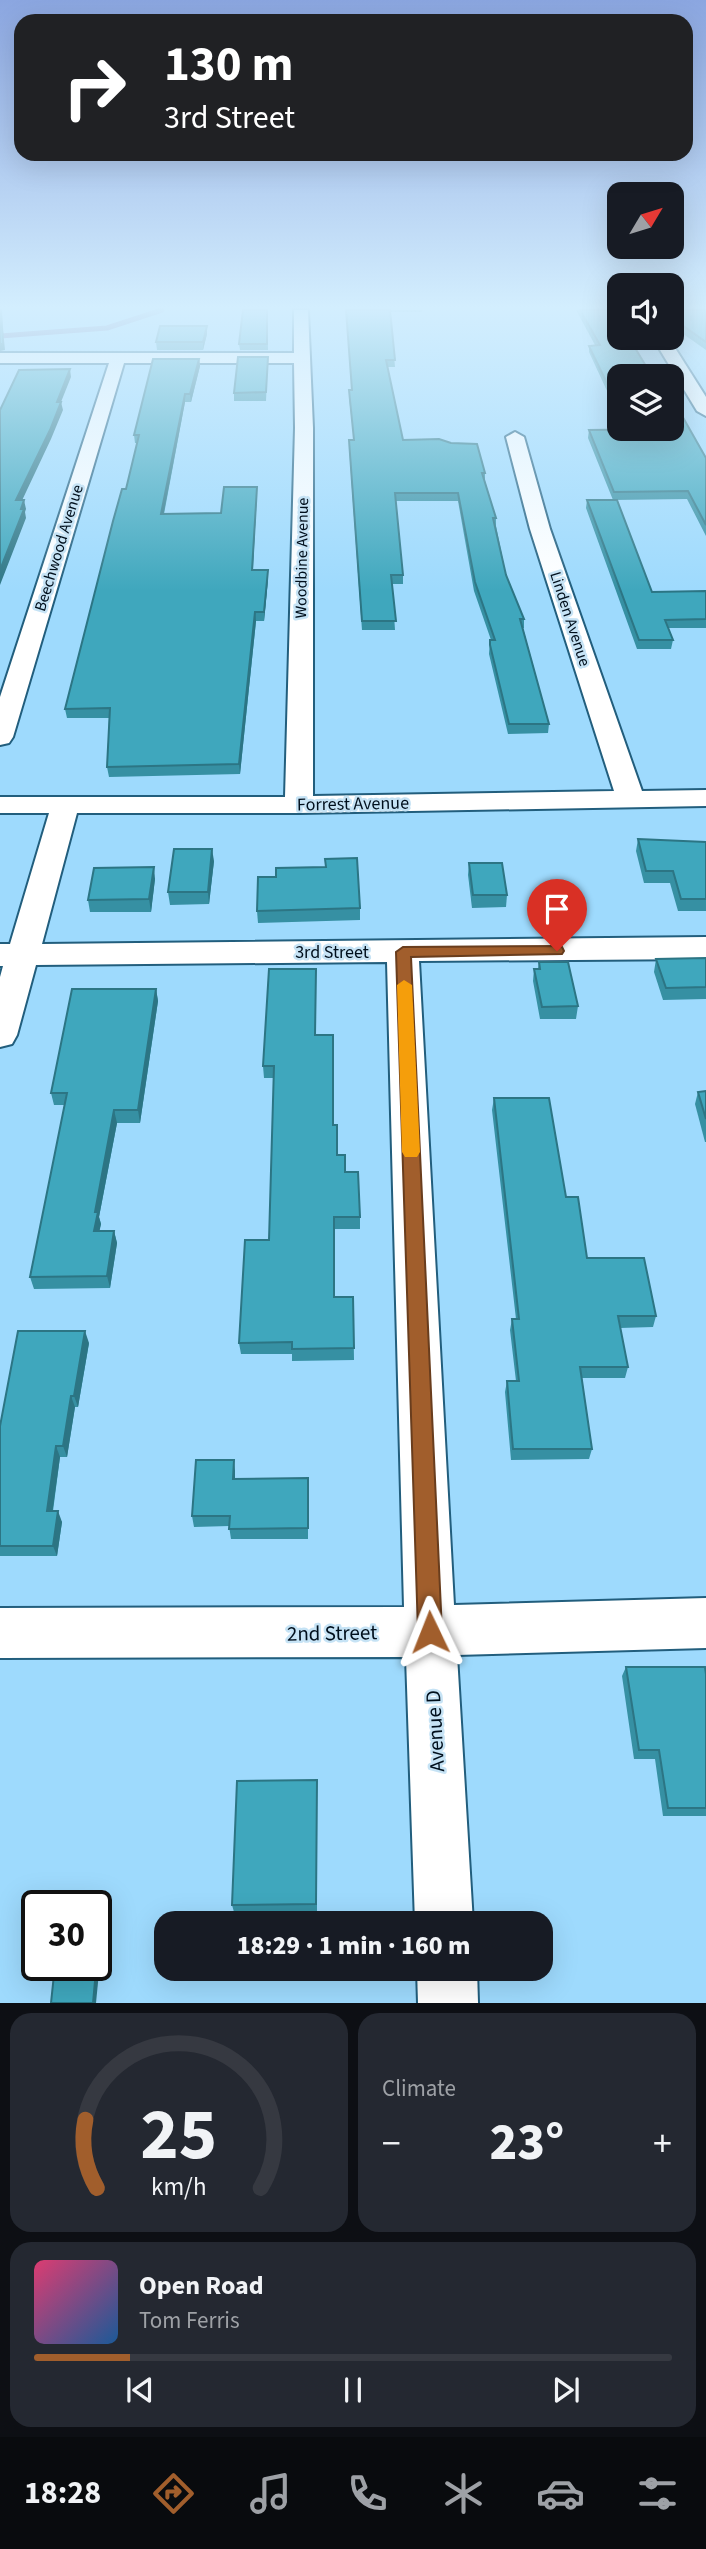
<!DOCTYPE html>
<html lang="en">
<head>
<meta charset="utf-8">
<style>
  body { margin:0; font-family:"Source Sans 3",sans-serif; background:#242831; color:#f1f3f6; height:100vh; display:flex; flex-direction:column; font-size:26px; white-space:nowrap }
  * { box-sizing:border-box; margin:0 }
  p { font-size:23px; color:#9ea1a6 }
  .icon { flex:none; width:38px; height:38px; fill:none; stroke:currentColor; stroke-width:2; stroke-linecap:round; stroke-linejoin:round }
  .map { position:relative; height:2003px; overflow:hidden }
  .panel { display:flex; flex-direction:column; gap:10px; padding:10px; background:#0d0f14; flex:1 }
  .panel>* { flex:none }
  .top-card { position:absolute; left:14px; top:14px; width:679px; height:147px; border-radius:21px; box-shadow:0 7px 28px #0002; background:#202124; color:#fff; overflow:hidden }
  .needle { width:46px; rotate:52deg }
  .controls { position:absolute; left:607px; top:182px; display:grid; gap:14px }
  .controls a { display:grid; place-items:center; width:77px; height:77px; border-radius:14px; background:#171b24; box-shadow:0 7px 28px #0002; font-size:35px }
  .speed { position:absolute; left:21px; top:1890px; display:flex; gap:14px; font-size:35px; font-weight:700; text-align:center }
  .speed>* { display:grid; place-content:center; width:91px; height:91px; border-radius:50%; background:#171b24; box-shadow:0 7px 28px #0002; line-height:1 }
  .speed .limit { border:4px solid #111; border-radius:10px; background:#fff; color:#111 }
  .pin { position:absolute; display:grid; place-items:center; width:60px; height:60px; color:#fff; margin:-72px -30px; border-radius:50% 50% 50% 0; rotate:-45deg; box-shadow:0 0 7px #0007 }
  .pin .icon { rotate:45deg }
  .me { position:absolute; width:77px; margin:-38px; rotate:358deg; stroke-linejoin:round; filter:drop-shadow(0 0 5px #0008) }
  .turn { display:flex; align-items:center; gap:24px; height:147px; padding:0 35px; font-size:32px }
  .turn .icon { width:91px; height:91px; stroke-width:2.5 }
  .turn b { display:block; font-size:49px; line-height:60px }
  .big { font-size:52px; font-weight:800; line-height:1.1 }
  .panel .widget { flex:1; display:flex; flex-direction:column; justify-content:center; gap:10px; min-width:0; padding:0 24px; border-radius:21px; background:#242831 }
  .panel .dial { align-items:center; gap:0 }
  .dial svg { height:182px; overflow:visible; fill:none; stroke:#363941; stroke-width:7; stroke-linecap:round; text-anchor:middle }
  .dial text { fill:#f1f3f6; stroke:none }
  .song { display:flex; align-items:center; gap:21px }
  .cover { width:84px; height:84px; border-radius:10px; background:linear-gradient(135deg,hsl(340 70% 55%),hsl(210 70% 35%)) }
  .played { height:7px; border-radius:4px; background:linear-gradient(90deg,#a15e2c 15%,#363941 15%) }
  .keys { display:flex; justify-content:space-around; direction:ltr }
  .heat { display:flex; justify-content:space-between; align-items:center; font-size:38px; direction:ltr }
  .panel .tiles { flex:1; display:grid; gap:10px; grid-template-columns:1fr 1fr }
  .widget:last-child { grid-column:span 2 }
  .trip { position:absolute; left:154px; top:1911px; width:399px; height:70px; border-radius:21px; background:#171b24; box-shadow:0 7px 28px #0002; font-weight:800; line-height:70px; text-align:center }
  .menu { display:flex; height:112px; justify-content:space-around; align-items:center; background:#090b0e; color:#9ea1a6 }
  .menu .icon { width:49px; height:49px }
  .menu .on { color:#a15e2c }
  .menu b { font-size:32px; color:#f1f3f6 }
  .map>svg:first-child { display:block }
</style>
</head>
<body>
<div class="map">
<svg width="706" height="2003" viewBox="0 0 706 2003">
  <rect width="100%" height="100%" fill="#9edafd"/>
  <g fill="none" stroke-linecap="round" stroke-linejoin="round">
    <!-- stream -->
    <polyline stroke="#716a9e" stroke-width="5" points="0,336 107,328 162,310"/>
    <defs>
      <g id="minor">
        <polygon points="294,310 308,310 313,428 313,796 614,791 530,529 506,437 515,432 524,437 550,529 642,791 706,790 706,806 299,813 77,813 42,944 706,937 706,959 419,961 454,1605 706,1598 706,1648 457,1655 473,1923 415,1923 406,1657 0,1658 0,1608 404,1607 387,962 36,965 17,1035 12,1044 0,1047 0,977 3,966 0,966 0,944 10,944 49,813 0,813 0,797 285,797 295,428 294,363 124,363 13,737 9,743 0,745 0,697 109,363 0,363 0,353 294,353"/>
        <polygon points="656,338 670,340 706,397 706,416 697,411 654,340"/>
        <polygon points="417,1969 477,1969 478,2003 418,2003"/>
      </g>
    </defs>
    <!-- minor casing -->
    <use href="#minor" stroke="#225e7d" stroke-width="4"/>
    <!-- minor -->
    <use href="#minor" fill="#fff" fill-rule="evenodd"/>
  </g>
  <!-- wall -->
  <g fill="#3690a3">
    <polygon points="267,310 268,350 240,350 239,344"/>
    <polygon points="346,310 422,310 422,312 390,312 395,367 387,367 403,440 485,473 485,481 496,518 496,526 506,575 524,619 524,628 523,628 549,724 548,733 508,734 489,654 490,640 491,640 474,591 458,501 396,501 403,575 403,584 392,584 395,630 362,630 349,447 354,440 349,398 349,390 352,390"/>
    <polygon points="576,310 613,310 620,376 620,419 589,352 589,346 595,345"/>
    <polygon points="672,310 706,310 706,350 672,326"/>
    <polygon points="207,334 203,350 157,350 156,342"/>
    <polygon points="268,357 266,401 234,401 234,393"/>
    <polygon points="199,359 200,366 191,402 185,402 164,514 221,513 257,487 253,570 268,570 268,579 264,621 256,621 240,774 109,777 107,767 109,718 67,718 65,709 126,489 137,443 135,443 134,435"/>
    <polygon points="624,429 672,429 706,458 706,536 687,499 613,500 588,438 589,430 624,430"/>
    <polygon points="587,500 652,592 706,591 706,628 668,628 673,640 671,649 637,649 586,508"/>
    <polygon points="638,839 706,842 706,911 678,911 670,883 644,883 636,851"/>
    <polygon points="214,861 209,904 170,905 168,892"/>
    <polygon points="469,863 507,895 506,907 472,908 468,875"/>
    <polygon points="155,879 151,912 90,912 88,900"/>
    <polygon points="360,908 360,920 258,923 257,911"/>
    <polygon points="706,958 706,999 663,1000 654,972 656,959"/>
    <polygon points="539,962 578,1006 576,1019 540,1019 533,981 534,969 538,969"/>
    <polygon points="156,989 158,1001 140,1123 117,1123 99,1217 101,1224 99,1231 114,1231 117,1243 110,1288 34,1289 30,1277 65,1105 54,1105 51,1093"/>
    <polygon points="316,1035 333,1125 338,1155 345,1172 360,1217 360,1229 334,1229 334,1297 353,1297 354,1360 292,1361 292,1354 241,1354 239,1343 269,1240 274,1078 264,1078 263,1066"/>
    <polygon points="706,1091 706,1142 705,1142 695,1104 698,1092"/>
    <polygon points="494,1098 566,1197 587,1258 656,1316 653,1327 620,1328 628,1367 625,1378 582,1378 592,1449 589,1459 511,1460 505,1392 507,1381 516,1381 510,1330 512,1319 516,1319 492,1110"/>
    <polygon points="89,1343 78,1407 75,1407 67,1457 60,1457 53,1511 62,1522 57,1556 0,1556 0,1426"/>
    <polygon points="235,1471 235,1479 308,1478 308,1539 231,1539 229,1526 194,1527 192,1516"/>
    <polygon points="626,1667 706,1674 706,1816 663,1816 655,1759 634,1759 622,1676"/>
    <polygon points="317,1780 317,1911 234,1912 232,1905"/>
  </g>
  <!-- shaded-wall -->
  <g fill="#2c7584">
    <polygon points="1,310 5,350 0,351 0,344"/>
    <polygon points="207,326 207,334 203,350 203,342"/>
    <polygon points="199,359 200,366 191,402 190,394"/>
    <polygon points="70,369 71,377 61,402 63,410 51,439 18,509 16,500"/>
    <polygon points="185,394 185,402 162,522 161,514"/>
    <polygon points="257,487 257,495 252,579 252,570"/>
    <polygon points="24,500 26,509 25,512 26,518 0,585 0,570"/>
    <polygon points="268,570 268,579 264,621 264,612"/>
    <polygon points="255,612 256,621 240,774 239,764"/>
    <polygon points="212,849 214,861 209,904 208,892"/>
    <polygon points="154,867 155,879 151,912 149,899"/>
    <polygon points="156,989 158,1001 140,1123 138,1110"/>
    <polygon points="114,1110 117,1123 99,1217 101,1224 97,1243 94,1231 95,1212"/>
    <polygon points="114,1231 117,1243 110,1288 107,1276"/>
    <polygon points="85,1331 89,1343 78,1407 74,1396"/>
    <polygon points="71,1396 75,1407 67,1457 63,1446"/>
    <polygon points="56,1446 60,1457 51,1522 47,1511"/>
    <polygon points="234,1460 235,1471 235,1490 233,1479"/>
    <polygon points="58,1511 62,1522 57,1556 53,1546"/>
    <polygon points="97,1959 100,1962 96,2003 93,2003"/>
  </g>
  <!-- building -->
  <g fill="#3fa7bd" stroke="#2c7584" stroke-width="2">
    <polygon points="0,310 1,310 3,344 0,344"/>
    <polygon points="243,310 267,310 267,344 239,344"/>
    <polygon points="346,310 390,310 395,360 386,360 403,440 439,439 451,443 477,444 485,473 482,473 496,518 493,518 506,575 524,619 520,619 549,724 509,724 490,645 490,640 495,640 475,582 458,493 395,493 403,575 391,575 396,621 362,621 349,440 354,440 349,390 352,390"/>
    <polygon points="580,310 613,310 620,322 620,338 629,338 652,376 620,376 620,410 589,346 600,345"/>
    <polygon points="672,310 706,310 706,342 672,318"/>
    <polygon points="160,326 207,326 203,342 156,342"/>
    <polygon points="238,357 268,357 266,392 234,393"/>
    <polygon points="153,359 199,359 190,394 185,394 161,514 221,513 224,487 257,487 252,570 268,570 264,612 255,612 239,764 107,767 110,708 65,709 113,521 122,489 126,489 139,435 134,435"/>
    <polygon points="70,369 57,402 61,402 50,430 16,500 24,500 21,509 24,509 0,570 0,410 19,370"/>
    <polygon points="672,398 706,458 706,525 688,491 614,492 589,430 672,429"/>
    <polygon points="587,500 617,500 652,592 706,591 706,619 665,620 673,640 639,640"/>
    <polygon points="638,839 706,842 706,899 681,899 673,871 646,871"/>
    <polygon points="174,849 212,849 208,892 168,892"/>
    <polygon points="357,858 360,908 257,911 258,877 276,877 276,868 326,867 325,859"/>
    <polygon points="469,863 502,863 507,895 473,895"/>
    <polygon points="154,867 149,899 88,900 94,868"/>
    <polygon points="706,958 706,987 666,988 656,959"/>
    <polygon points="539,962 568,962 578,1006 542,1007 534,969 540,969"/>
    <polygon points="269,969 316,969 315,1035 333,1035 333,1125 337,1125 337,1155 345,1155 345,1172 358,1172 360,1217 334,1217 334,1297 353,1297 354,1348 292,1349 292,1342 239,1343 245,1240 269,1240 274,1066 263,1066"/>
    <polygon points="72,989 156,989 138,1110 114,1110 95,1212 98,1212 94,1231 114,1231 107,1276 30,1277 67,1093 51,1093"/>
    <polygon points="706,1091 706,1119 698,1092"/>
    <polygon points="494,1098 549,1098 566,1197 578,1197 587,1258 644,1258 656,1316 618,1316 628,1367 580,1367 592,1449 513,1449 507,1381 519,1381 512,1319 519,1319"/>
    <polygon points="18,1331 85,1331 74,1396 71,1396 63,1446 56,1446 47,1511 58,1511 53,1546 0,1546 0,1426"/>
    <polygon points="196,1460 234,1460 233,1479 308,1478 308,1528 229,1529 230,1516 192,1516"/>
    <polygon points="626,1667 705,1667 706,1674 706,1808 668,1808 659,1750 639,1750"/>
    <polygon points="317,1780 316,1904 232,1905 237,1781"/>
    <polygon points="96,1959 97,1959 93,2003 51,2003 55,1965 96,1965"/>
  </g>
  <!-- sky -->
  <linearGradient id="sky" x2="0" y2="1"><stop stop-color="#8ba6e0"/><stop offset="0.52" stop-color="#d3eefe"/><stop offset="1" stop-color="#d3eefe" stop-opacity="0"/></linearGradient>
  <rect width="706" height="591" fill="url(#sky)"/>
  <!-- route -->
  <polygon fill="#a15e2c" stroke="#693d1d" stroke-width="2" points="557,946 562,947 564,951 562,954 411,957 442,1632 438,1640 430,1644 421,1640 418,1632 396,952 403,947"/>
  <!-- slow -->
  <polygon fill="#f59e0b" points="404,980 412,985 420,1152 417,1157 405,1157 402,1152 397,985"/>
  <g text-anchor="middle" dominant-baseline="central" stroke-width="5" stroke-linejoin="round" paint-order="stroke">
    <!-- far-street labels -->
    <g font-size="16" fill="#000f1c" stroke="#c6e3f5">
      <text transform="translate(59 548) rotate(-73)">Beechwood Avenue</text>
      <text transform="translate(302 558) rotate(-89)">Woodbine Avenue</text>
      <text transform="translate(570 619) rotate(72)">Linden Avenue</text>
    </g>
    <!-- street labels -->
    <g font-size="18" fill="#000f1c" stroke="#c6e3f5">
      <text transform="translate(353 804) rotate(-1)">Forrest Avenue</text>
      <text x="332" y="952">3rd Street</text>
    </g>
    <!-- near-street labels -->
    <g font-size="21" fill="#000f1c" stroke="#c6e3f5">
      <text transform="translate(332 1633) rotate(-1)">2nd Street</text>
      <text transform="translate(435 1731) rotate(-93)">Avenue D</text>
    </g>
  </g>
</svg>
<div class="controls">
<a><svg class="needle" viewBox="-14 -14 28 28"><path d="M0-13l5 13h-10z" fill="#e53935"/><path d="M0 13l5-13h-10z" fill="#9ea1a6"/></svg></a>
<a><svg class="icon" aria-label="sound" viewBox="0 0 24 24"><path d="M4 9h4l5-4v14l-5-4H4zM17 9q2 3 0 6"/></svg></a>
<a><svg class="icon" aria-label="layers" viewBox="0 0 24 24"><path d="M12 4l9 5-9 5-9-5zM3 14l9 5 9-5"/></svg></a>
</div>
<div class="speed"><div class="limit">30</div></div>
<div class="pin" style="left:557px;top:951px;background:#d93025"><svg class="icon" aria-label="arrive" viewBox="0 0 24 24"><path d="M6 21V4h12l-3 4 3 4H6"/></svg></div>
<svg class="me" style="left:430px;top:1632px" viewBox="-20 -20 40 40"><path d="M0-17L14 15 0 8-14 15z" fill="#a15e2c" stroke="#fff" stroke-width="4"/></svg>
<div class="trip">18:29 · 1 min · 160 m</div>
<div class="top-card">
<div class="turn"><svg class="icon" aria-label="right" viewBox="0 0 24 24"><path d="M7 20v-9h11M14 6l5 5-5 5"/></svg><div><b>130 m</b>3rd Street</div></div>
</div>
</div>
<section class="panel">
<div class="tiles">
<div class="widget dial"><svg viewBox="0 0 100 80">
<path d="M14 69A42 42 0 1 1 86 69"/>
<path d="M14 69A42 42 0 0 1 9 39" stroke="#a15e2c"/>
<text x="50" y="56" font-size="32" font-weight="700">25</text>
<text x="50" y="72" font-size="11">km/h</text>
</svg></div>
<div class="widget"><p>Climate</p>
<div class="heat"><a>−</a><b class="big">23°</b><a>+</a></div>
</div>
<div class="widget">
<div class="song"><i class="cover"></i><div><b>Open Road</b><p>Tom Ferris</p></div></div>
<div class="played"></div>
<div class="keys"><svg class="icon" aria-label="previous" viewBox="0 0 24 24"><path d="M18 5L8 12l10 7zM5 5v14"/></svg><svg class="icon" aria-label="pause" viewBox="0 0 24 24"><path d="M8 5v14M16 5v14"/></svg><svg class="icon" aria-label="next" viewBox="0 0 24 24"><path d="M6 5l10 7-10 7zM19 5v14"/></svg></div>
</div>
</div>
</section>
<nav class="menu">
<b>18:28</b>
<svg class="icon on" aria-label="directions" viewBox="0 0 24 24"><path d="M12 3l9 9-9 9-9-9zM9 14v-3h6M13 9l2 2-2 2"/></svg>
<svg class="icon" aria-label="music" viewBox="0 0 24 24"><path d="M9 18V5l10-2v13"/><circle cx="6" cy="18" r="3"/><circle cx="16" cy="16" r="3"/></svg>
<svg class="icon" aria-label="phone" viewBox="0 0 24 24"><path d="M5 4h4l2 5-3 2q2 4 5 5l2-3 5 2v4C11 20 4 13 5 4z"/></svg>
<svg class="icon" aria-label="climate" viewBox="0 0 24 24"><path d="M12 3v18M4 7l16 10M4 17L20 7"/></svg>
<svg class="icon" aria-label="car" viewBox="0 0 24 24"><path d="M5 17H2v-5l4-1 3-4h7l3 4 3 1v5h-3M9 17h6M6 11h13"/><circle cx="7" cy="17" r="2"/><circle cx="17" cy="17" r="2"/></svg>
<svg class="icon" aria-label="filters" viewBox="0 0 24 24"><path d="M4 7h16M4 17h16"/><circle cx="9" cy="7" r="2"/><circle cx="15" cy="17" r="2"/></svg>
</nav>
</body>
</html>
